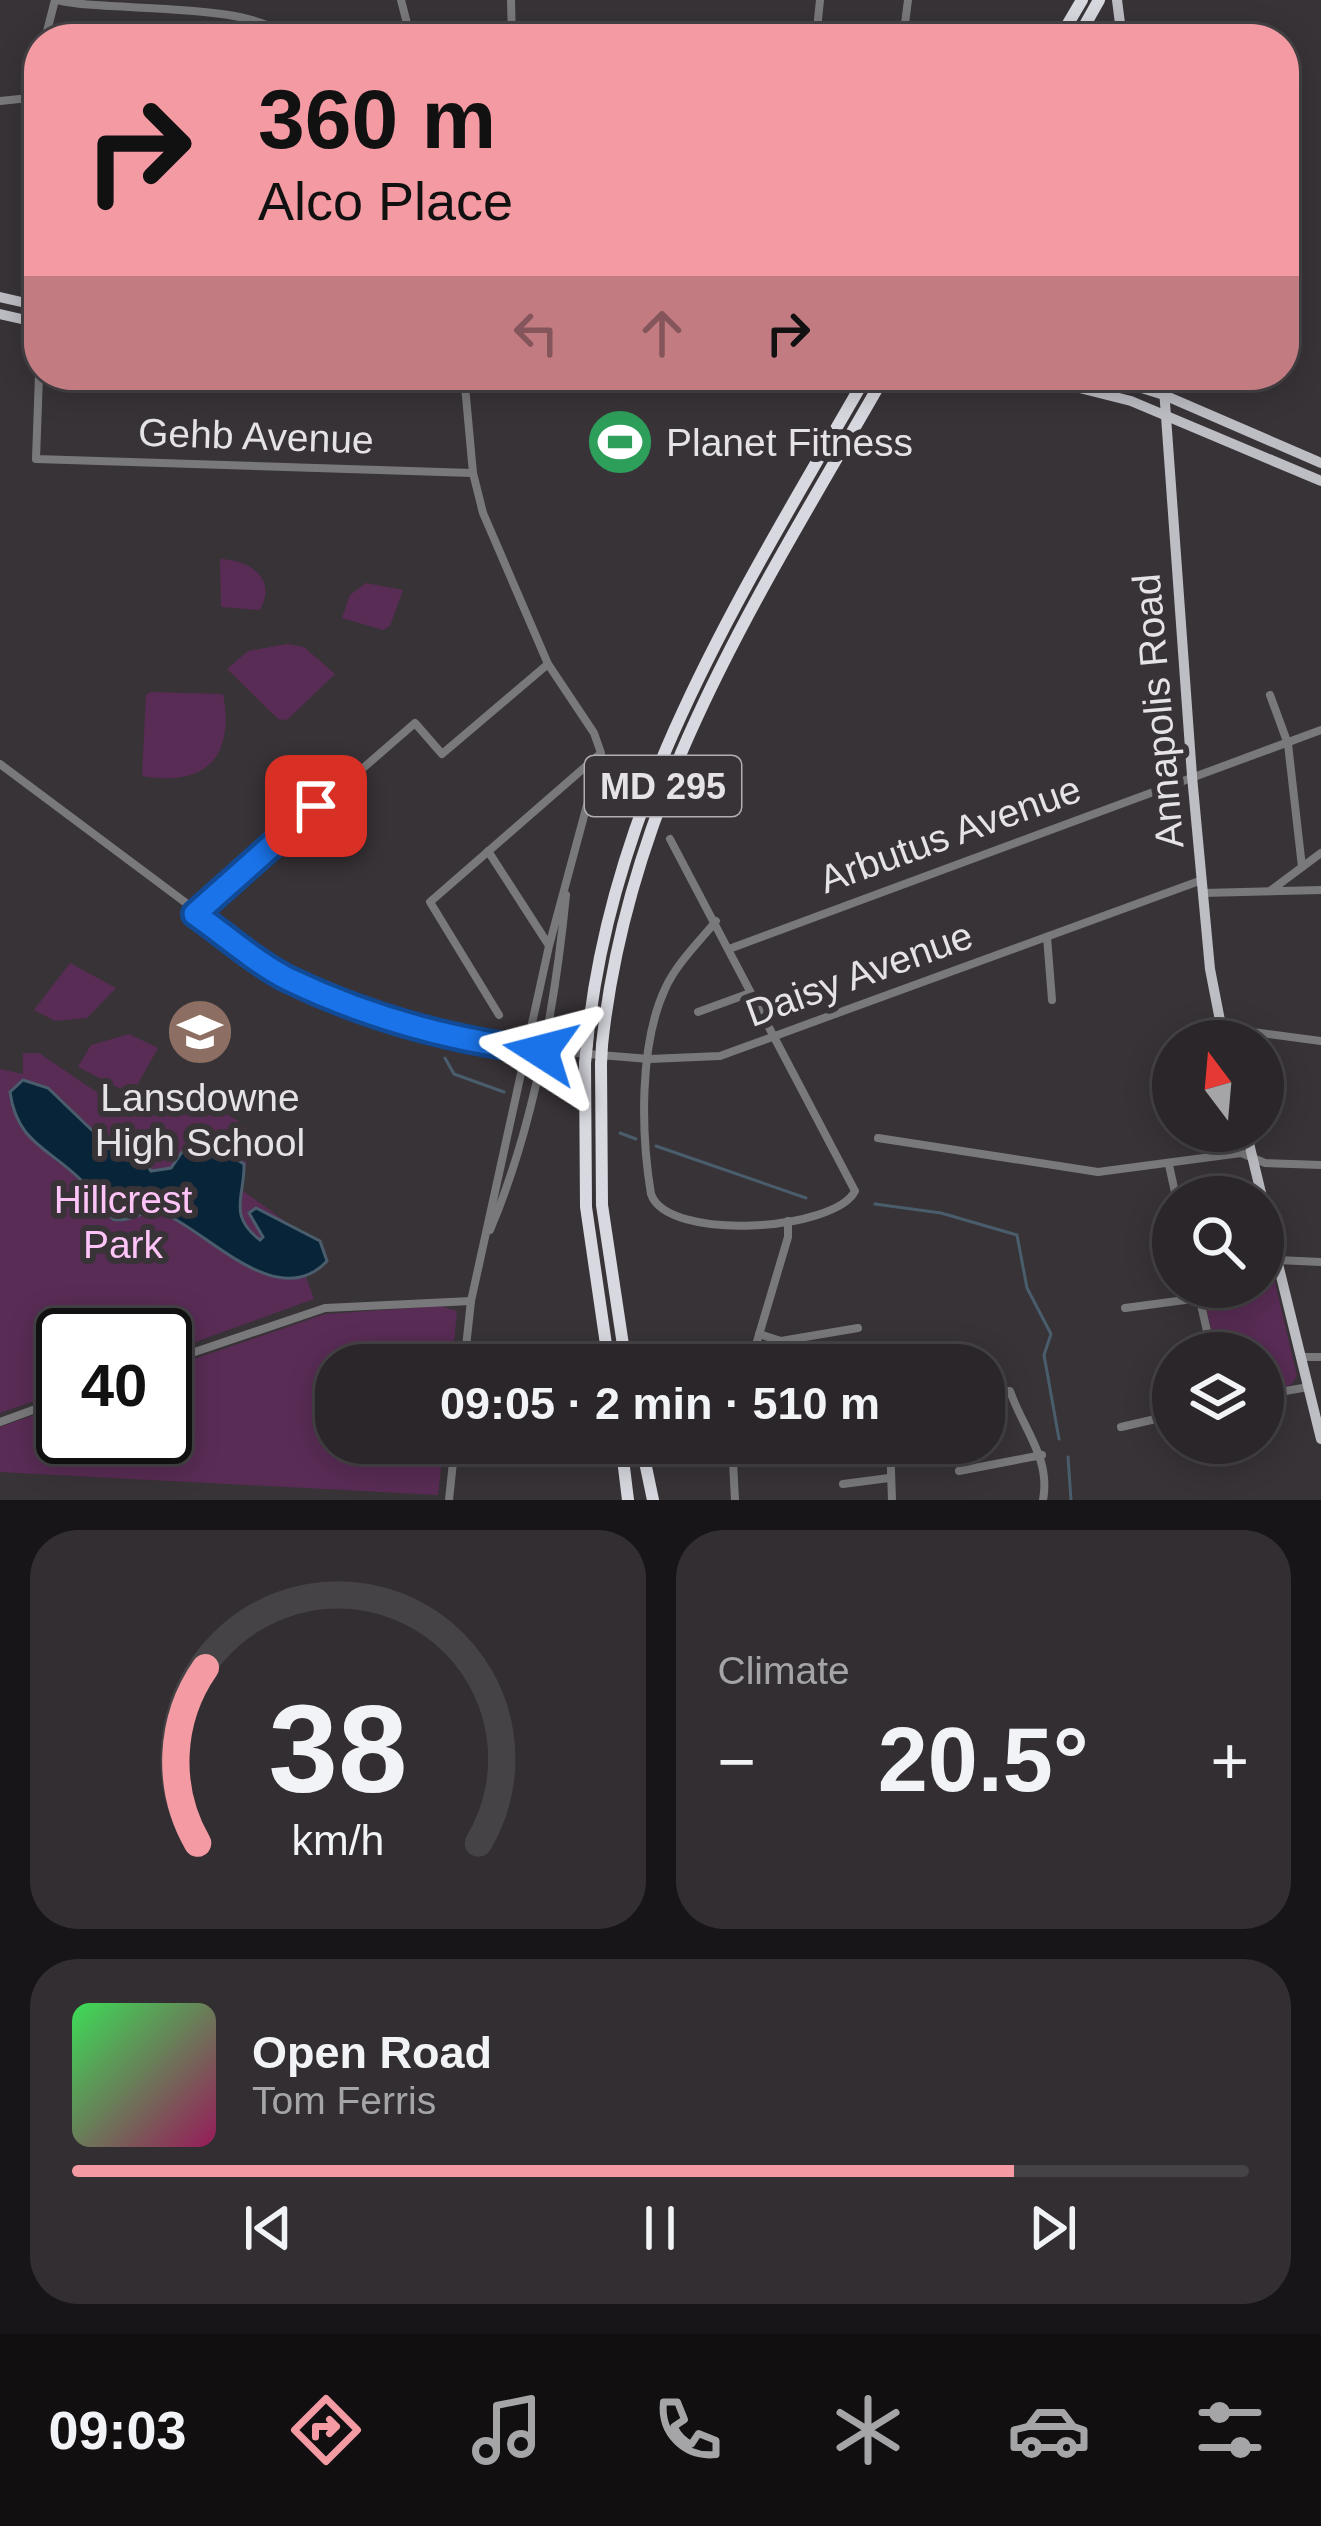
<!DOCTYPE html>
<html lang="en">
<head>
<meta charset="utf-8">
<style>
  body { margin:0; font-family:Arial,sans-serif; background:#322e31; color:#f1f3f6; height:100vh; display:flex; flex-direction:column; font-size:45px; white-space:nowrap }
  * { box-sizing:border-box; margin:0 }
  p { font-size:39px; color:#a5a5a8 }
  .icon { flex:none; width:66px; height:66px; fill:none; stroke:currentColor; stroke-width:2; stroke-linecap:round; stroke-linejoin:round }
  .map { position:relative; height:1500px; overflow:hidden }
  .panel { display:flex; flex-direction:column; gap:30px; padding:30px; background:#171517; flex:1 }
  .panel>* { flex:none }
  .top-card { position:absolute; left:24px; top:24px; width:1275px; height:366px; border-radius:48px; box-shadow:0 6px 30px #0003,0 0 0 3px #464346; background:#f49aa3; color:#111; overflow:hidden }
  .needle { width:78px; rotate:344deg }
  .fabs { position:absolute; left:1152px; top:1020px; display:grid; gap:24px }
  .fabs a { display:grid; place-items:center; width:132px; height:132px; border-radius:50%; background:#2a2629; box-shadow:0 6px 30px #0003,0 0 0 3px #464346; font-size:60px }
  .speed { position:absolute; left:36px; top:1308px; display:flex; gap:24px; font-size:60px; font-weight:700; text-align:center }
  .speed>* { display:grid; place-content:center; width:156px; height:156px; border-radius:50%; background:#2a2629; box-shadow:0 6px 30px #0003,0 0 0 3px #464346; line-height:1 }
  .speed .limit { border:6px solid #111; border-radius:18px; background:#fff; color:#111 }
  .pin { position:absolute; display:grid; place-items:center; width:102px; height:102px; color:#fff; margin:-51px; border-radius:24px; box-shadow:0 6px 18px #0006 }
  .me { position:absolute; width:132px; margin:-66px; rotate:279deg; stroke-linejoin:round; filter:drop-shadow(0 0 9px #0008) }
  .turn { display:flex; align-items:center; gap:42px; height:252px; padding:0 36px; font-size:54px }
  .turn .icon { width:156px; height:156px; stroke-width:2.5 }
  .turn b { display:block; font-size:84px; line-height:102px }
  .lanes { display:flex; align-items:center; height:114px; padding:0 36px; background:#0003; justify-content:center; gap:60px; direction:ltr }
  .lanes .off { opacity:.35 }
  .big { font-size:90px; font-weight:600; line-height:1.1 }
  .panel .tile { flex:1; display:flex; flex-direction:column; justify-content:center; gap:18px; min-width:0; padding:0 42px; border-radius:48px; background:#322e31 }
  .panel .dial { align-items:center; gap:0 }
  .dial svg { height:312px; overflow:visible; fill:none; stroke:#464346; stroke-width:7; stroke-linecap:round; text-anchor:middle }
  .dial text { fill:#f1f3f6; stroke:none }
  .song { display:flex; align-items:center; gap:36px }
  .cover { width:144px; height:144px; border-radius:18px; background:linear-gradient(135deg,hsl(130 70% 55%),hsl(330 70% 35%)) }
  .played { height:12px; border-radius:6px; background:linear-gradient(90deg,#f49aa3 80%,#464346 80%) }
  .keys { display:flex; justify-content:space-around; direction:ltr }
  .heat { display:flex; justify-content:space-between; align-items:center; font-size:66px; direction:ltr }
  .panel .tiles { flex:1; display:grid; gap:30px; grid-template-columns:1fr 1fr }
  .tile:last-child { grid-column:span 2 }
  .trip { position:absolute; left:315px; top:1344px; width:690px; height:120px; border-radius:48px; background:#2a2629; box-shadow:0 6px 30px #0003,0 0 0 3px #464346; font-weight:600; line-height:120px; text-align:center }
  .tabs { display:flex; height:192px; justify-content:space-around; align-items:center; background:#110f10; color:#a5a5a8 }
  .tabs .icon { width:84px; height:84px }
  .tabs .on { color:#f49aa3 }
  .tabs b { font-size:54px; color:#f1f3f6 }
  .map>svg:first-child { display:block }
</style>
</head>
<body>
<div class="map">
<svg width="1321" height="1500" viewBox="0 0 1321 1500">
  <rect width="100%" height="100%" fill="#383337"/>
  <!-- green -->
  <g fill="#592c55">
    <path d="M220,559C248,560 278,577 260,610L221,607Z"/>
    <polygon points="366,583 403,590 390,626 383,630 342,618 350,595"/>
    <polygon points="287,644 304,647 335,674 287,720 278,719 227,669 248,651"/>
    <path d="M150,692L223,694C235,758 205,787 142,776L146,695Z"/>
    <polygon points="70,963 116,988 87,1018 55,1021 34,1010"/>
    <polygon points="129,1034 158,1048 135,1089 127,1092 78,1067 91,1045"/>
    <path d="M23,1053H39L120,1108L163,1096C169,1099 172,1105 177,1108C206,1125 224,1094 254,1140L239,1188L286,1222L314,1299L165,1353V1335H63V1391L0,1413V1069L23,1074Z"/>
    <polygon points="1263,1231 1297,1376 1291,1385 1263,1391 1263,1353 1217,1353 1201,1287 1263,1287"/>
    <polygon points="440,1306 457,1311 452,1365 336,1365 336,1443 444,1443 438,1495 0,1472 0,1427 63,1405 63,1437 165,1437 165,1369 325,1314"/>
  </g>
  <!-- water -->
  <path fill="#072438" stroke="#4a5d6c" stroke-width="3" d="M23,1080L48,1088L102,1140L136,1148L151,1171L171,1168L191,1139L207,1141L244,1164C245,1196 227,1215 260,1240L263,1237L249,1213L256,1208L320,1241L327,1261C279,1313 208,1233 167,1215C145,1205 132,1224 113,1219C102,1207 92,1192 81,1180C49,1148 17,1143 10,1092Z"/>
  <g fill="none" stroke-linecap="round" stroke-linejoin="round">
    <!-- stream -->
    <g stroke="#4a5d6c" stroke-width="3">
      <polyline points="445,1058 454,1074 504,1092"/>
      <polyline points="620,1133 636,1139"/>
      <polyline points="656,1146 806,1198"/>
      <polyline points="875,1204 941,1213 1017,1235 1027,1288 1051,1334 1044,1355 1059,1439"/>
      <polyline points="1068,1457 1071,1500"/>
    </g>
    <!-- minor -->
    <g stroke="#79797c" stroke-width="8">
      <path d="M57,0C110,13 255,0 288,39"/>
      <polyline points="401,0 411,39"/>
      <polyline points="511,0 512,39"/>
      <polyline points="45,39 55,0"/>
      <polyline points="816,39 820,0"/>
      <polyline points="903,39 908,0"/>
      <polyline points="0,101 39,97"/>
      <polyline points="39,375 36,459 472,473"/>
      <polyline points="464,375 473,473 483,513 548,664 594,733 601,753 549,946 471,1301 464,1365"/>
      <polyline points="1270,695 1288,744 1302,867"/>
      <polyline points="0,764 285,977 357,1008 418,1028 527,1049 649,1059 720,1056 1202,880"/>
      <path d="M670,839L855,1191C835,1231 667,1242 651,1194C641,1134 639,1045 665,989C676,964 699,942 716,921"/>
      <polyline points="488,851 548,944"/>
      <polyline points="1270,891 1321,853"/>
      <polyline points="1203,893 1321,890"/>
      <polyline points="195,914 415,723 442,754 548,664"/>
      <polyline points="1047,937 1052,1000"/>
      <polyline points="729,949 1321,730"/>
      <polyline points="698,1012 750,993"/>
      <polyline points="499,1015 430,902 600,754"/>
      <polyline points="1222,1028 1321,1041"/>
      <polyline points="878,1138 1098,1172 1241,1153 1265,1163 1321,1165"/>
      <polyline points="1169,1165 1176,1197"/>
      <path d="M490,1230C534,1126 555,1007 566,895"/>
      <polyline points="1277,1260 1321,1262"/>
      <polyline points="1197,1287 1212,1353"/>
      <polyline points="1125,1308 1200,1298"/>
      <polyline points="759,1334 781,1341 858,1328"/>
      <polyline points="1301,1357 1321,1357"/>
      <polyline points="165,1362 325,1308 471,1301"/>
      <polyline points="750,1365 788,1237 788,1221"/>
      <path d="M984,1391H1010C1023,1429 1051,1458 1043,1500"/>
      <polyline points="1263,1395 1308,1387"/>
      <polyline points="0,1422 63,1399"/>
      <polyline points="1121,1427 1173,1415"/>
      <polyline points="732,1443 735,1500"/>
      <polyline points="890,1443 892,1500"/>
      <polyline points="959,1471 1042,1455"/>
      <polyline points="843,1484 889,1478"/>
      <polyline points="449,1500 455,1443"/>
    </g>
    <!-- major -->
    <g stroke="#bdbdc4" stroke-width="10">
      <polyline points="1117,0 1122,39"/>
      <polyline points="0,297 39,306"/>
      <polyline points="0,314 39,323"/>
      <polyline points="1028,375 1131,401 1321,481"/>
      <polyline points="1100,375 1164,395 1321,463"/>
      <polyline points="1163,375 1192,776 1210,969 1224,1041"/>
      <polyline points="1246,1131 1262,1197"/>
      <polyline points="1263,1203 1321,1439"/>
    </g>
    <!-- highway -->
    <g stroke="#d8d8e0" stroke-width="12">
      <polyline points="1059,39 1082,0"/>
      <polyline points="1077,39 1099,0"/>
      <path d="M587,1044C611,794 745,588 867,375"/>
      <path d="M602,1045C629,790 761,592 885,375"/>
      <polyline points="585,1063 586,1207 609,1365"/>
      <polyline points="601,1064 602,1205 626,1365"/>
      <polyline points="621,1443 628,1500"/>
      <polyline points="641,1443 653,1500"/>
    </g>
    <!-- highway-bridge -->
    <g stroke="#d8d8e0" stroke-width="12">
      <polyline points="585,1063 587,1044"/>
      <polyline points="601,1064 602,1045"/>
    </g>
  </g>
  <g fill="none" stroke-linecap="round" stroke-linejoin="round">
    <defs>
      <path id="route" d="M316,806L195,914C225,935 255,962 288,979C367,1017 454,1041 541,1051"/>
    </defs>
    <!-- route casing -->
    <use href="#route" stroke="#114b97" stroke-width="30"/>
    <!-- route -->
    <use href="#route" stroke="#1a73e8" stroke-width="21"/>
  </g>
  <!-- icons -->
  <defs>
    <symbol id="stadium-disc" viewBox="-11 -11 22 22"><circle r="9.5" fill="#2e9e5b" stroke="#383337"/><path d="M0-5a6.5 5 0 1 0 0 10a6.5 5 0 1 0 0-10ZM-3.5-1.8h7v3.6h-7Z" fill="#fff"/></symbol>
    <symbol id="school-disc" viewBox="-11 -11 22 22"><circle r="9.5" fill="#8d6e63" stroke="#383337"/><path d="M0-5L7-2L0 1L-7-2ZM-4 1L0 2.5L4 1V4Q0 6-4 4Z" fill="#fff"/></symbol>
  </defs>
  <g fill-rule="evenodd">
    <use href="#stadium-disc" x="582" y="404" width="76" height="76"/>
    <use href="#school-disc" x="162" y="994" width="76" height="76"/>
  </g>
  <g text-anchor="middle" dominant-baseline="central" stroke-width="12" stroke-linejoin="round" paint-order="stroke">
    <!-- shield labels -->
    <rect fill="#383337" stroke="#b2aeb2" stroke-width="3" x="585" y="756" width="156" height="60" rx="9"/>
    <g font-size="36" font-weight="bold" fill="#e6e3e6">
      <text x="663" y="786">MD 295</text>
    </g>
    <!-- street labels -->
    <g font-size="39" fill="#e6e3e6" stroke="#383337">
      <text transform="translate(256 436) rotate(2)">Gehb Avenue</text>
      <text transform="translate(1158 711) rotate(-95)">Annapolis Road</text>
      <text transform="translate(950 834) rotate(-20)">Arbutus Avenue</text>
      <text transform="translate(859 974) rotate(-20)">Daisy Avenue</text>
    </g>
    <!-- poi labels -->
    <g font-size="39" fill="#e6e3e6" stroke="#383337" text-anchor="start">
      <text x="666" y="442">Planet Fitness</text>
      <text x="200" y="1097" text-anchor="middle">Lansdowne<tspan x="200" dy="45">High School</tspan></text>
    </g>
    <!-- park labels -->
    <g font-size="39" fill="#fec4f8" stroke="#383337">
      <text x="123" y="1199">Hillcrest<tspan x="123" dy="45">Park</tspan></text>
    </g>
  </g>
</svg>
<div class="fabs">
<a><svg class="needle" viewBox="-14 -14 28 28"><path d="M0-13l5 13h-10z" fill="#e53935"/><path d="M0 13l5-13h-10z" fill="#a5a5a8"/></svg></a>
<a><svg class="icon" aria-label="search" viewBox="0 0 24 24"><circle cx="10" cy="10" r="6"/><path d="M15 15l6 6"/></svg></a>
<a><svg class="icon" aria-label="layers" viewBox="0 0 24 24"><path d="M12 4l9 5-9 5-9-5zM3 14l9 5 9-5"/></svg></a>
</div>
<div class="speed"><div class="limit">40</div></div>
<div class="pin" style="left:316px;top:806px;background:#d93025"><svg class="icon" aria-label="arrive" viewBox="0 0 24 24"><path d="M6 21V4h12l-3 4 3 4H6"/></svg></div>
<svg class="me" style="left:541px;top:1051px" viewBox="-20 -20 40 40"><path d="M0-17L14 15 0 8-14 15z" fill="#1a73e8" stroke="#fff" stroke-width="4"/></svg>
<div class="trip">09:05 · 2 min · 510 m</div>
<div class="top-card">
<div class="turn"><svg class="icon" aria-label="right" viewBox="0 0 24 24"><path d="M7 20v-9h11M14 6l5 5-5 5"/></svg><div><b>360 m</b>Alco Place</div></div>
<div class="lanes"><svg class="icon off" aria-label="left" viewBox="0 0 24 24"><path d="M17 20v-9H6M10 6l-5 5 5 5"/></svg><svg class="icon off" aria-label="ahead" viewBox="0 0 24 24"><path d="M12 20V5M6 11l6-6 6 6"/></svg><svg class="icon" aria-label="right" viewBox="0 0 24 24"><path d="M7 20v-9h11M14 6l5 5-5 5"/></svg></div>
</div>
</div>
<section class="panel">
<div class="tiles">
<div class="tile dial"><svg viewBox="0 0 100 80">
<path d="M14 69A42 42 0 1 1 86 69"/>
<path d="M14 69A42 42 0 0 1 16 24" stroke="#f49aa3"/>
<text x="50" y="56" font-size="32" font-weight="700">38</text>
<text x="50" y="72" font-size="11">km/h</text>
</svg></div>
<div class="tile"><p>Climate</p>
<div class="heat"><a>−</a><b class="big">20.5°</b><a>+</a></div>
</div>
<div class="tile">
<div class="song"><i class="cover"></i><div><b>Open Road</b><p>Tom Ferris</p></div></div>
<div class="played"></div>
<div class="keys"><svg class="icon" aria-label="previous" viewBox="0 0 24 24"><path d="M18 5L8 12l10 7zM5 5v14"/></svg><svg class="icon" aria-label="pause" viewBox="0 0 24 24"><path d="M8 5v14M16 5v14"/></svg><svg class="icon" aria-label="next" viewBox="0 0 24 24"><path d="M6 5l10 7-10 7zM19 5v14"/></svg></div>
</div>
</div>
</section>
<nav class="tabs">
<b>09:03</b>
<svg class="icon on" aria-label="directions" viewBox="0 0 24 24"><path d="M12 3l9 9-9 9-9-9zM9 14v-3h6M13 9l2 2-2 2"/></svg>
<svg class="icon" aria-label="music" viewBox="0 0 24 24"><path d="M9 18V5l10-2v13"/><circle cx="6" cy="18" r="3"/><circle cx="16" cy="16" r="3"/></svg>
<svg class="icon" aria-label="phone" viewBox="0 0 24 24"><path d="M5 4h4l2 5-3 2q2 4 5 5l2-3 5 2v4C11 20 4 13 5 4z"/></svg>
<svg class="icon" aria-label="climate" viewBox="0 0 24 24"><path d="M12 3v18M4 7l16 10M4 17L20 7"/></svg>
<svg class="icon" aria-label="car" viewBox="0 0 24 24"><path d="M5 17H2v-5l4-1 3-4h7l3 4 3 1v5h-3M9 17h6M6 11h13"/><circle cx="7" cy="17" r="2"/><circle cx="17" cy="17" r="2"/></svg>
<svg class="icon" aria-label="filters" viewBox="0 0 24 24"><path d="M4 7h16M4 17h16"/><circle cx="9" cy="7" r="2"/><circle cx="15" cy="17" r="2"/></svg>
</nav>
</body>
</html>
